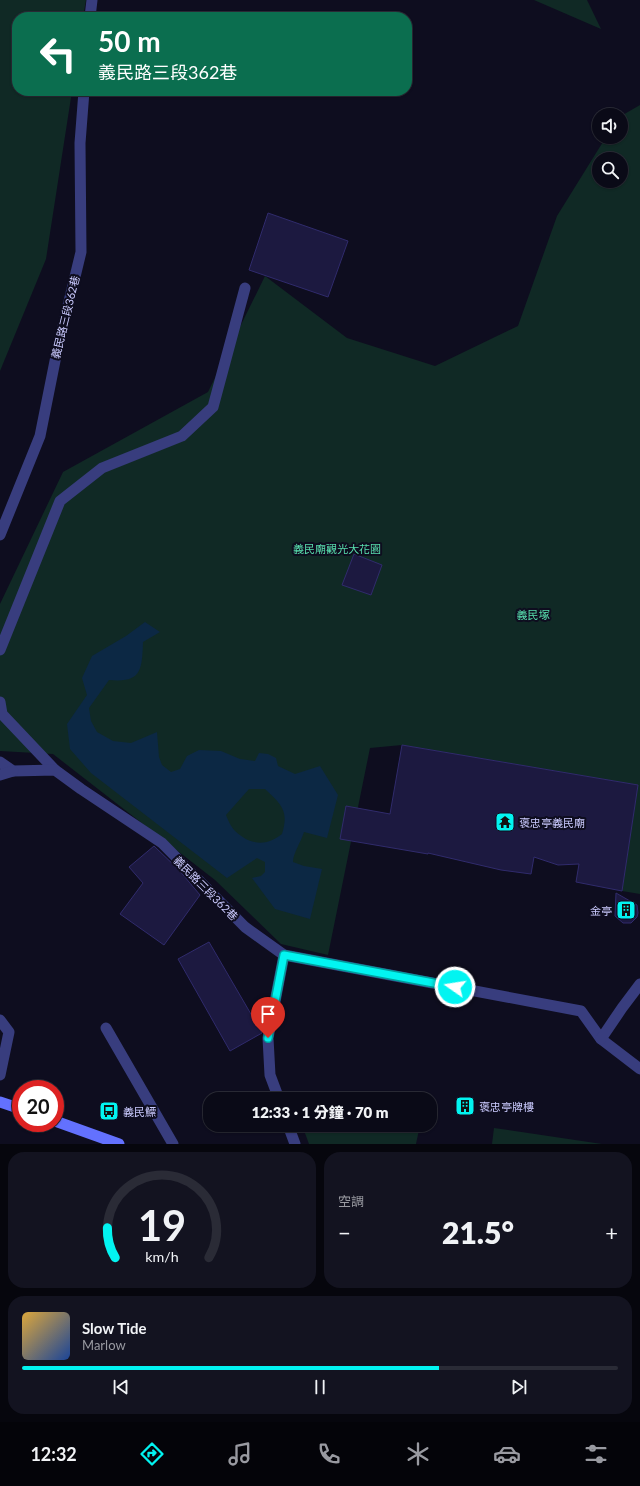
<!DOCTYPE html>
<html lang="zh-TW">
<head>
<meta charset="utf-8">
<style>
  body { margin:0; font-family:Lato,"Noto Sans TC",sans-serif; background:#131320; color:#f1f3f6; height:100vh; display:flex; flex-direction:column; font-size:15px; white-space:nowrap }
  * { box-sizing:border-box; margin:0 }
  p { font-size:13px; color:#999aa1 }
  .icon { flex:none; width:22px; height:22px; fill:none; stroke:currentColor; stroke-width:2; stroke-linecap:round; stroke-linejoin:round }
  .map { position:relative; height:1144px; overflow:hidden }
  .panel { display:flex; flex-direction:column; gap:8px; padding:8px; background:#06060d; flex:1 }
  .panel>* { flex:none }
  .top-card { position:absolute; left:12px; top:12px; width:400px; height:84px; border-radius:16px; box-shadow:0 1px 3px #0004,0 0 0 1px #2a2b36; background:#0b6e4f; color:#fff; overflow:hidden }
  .tools { position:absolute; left:592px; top:108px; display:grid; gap:8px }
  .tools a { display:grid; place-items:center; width:36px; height:36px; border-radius:50%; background:#0a0a17; box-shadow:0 1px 3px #0004,0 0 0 1px #2a2b36; font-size:20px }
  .speed { position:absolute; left:12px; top:1080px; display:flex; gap:8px; font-size:20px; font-weight:700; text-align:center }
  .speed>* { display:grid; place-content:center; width:52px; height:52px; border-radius:50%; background:#0a0a17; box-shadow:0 1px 3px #0004,0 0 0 1px #2a2b36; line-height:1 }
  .speed .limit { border:6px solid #d22; background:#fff; color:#111 }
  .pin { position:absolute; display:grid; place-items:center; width:34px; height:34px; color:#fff; margin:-41px -17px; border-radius:50% 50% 50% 0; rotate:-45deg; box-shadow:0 0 4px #0007 }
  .pin .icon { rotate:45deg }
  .me { position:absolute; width:44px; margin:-22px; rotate:283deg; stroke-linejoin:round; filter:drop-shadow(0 0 3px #0008) }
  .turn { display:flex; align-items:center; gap:14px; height:84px; padding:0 20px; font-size:18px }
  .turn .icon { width:52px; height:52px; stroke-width:2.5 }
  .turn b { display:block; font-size:28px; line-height:34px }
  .big { font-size:30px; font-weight:800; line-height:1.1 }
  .panel .tile { flex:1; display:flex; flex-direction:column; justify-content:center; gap:6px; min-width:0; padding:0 14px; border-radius:16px; background:#131320 }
  .panel .dial { align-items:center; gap:0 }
  .dial svg { height:104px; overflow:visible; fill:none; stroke:#2a2b36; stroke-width:7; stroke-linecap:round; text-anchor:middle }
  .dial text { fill:#f1f3f6; stroke:none }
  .song { display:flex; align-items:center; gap:12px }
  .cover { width:48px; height:48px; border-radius:6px; background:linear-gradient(135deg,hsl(40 70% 55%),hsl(220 70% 35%)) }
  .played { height:4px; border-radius:2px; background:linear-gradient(90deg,#02f4f1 70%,#2a2b36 70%) }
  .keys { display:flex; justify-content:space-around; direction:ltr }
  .heat { display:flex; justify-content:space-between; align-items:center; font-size:22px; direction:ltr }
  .panel .tiles { flex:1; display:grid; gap:8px; grid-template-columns:1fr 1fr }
  .tile:last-child { grid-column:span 2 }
  .trip { position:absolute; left:203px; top:1092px; width:234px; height:40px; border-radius:16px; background:#0a0a17; box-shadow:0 1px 3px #0004,0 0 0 1px #2a2b36; font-weight:800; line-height:40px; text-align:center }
  .menu { display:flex; height:64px; justify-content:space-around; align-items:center; background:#040409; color:#999aa1 }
  .menu .icon { width:28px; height:28px }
  .menu .on { color:#02f4f1 }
  .menu b { font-size:18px; color:#f1f3f6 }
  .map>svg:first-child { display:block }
</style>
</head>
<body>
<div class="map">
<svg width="640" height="1144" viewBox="0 0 640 1144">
  <rect width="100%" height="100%" fill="#0e0d1f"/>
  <!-- green -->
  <g fill="#102925" fill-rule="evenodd">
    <polygon points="0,0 86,0 83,17 17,17 17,91 72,91 46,259 0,371"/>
    <polygon points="534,0 587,0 601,29"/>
    <path d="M640,105V894L622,891L638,785L402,745L370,748L328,955L281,944L215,880L53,754L0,751V604L63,472L208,392L265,276L347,338L435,366L518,326L557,216L606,137H621V116ZM599,159H621V181H599Z"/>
    <polygon points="302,1125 420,1125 416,1144 309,1144"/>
    <polygon points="494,1128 602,1144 492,1144"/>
  </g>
  <!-- water -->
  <path fill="#0c2844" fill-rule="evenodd" d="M145,622L160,632L143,642C142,671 141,683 109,680L89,708L91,721L97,732L113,741L131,743L157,732L159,757L162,765L171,772L180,769L187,756L199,750L221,751L240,759L255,761L259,753L268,754L276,758L278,766L295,774L320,766L338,795L327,838L304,832C301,842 293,853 293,862L304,866L322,869L310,919L275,909L252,878L261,876L265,872V862L257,858L227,878L91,773L70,749L67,724L87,695L82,678L92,656L126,636ZM249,789H265C282,805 289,811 282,834C266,847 250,845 235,831C231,827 228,820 226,815Z"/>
  <!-- building -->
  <g fill="#1c1940" stroke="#302b6c">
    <polygon points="268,213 348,241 328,297 249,270"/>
    <polygon points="354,554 382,565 371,595 342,585"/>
    <polygon points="402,745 638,785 622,891 576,882 579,864 558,865 534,857 531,874 501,870 428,853 428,854 340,839 346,806 390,814"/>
    <polygon points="154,846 179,870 200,895 164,945 120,914 143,883 129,867"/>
    <polygon points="616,893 637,905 638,913 637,917 631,923 623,923 615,916"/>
    <polygon points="209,942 262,1033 230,1051 178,959"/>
  </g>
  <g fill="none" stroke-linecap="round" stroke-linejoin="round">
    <!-- service -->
    <g stroke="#383d7e" stroke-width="11">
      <polyline points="90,17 92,0"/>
      <polyline points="0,535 40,436 57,351 81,252 80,143 84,91"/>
      <polyline points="0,650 60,501 102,468 182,436 213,407 245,288"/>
      <polyline points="0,702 2,714 55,770"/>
      <polyline points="0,762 13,771 55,770 81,789 162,843 245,927 284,955 581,1011 601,1039 640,1069"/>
      <polyline points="0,775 13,771"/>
      <polyline points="0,1020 9,1032 0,1075"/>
      <polyline points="106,1028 173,1144"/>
      <polyline points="601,1039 622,1008 640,984"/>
      <polyline points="279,1099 270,1075 268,1038 284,955"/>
      <polyline points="288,1125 295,1144"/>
    </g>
    <!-- secondary -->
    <g stroke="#6371fe" stroke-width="11">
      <polyline points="0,1102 21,1109"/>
      <polyline points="55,1121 119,1144"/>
    </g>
  </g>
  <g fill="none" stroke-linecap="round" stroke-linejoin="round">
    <defs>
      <polyline id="route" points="268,1038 284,955 455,987"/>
    </defs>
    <!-- route casing -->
    <use href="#route" stroke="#019f9d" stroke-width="10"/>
    <!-- route -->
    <use href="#route" stroke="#02f4f1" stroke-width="7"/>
  </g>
  <!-- icons -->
  <defs>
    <symbol id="temple-square" viewBox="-11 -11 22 22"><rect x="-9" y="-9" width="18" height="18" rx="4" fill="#02f4f1" stroke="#0e0d1f"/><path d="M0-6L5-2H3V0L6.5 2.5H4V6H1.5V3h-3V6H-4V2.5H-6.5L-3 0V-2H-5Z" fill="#111"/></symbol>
    <symbol id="building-square" viewBox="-11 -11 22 22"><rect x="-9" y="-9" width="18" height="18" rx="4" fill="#02f4f1" stroke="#0e0d1f"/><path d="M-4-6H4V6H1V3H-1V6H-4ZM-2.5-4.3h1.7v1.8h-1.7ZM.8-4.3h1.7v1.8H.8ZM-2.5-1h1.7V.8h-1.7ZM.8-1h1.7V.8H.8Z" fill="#111"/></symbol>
    <symbol id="bus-square" viewBox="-11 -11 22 22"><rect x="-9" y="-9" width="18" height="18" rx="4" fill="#02f4f1" stroke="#0e0d1f"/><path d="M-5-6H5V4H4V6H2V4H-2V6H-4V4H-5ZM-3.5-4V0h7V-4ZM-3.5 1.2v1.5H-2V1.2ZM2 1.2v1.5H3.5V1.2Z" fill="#111"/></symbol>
  </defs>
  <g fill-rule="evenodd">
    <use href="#temple-square" x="494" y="811" width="22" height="22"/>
    <use href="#building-square" x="615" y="899" width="22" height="22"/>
    <use href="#building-square" x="454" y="1095" width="22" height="22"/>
    <use href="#bus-square" x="98" y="1100" width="22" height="22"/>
  </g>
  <g text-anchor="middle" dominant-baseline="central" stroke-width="4" stroke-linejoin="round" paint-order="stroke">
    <!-- street labels -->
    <g font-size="11" fill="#cbcbff" stroke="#0e0d1f">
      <text transform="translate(65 317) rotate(-76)">義民路三段362巷</text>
      <text transform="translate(206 888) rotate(45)">義民路三段362巷</text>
    </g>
    <!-- park labels -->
    <g font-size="11" fill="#58dead" stroke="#0e0d1f">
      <text x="337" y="548">義民廟觀光大花園</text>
      <text x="533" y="614">義民塚</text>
    </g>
    <!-- poi labels -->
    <g font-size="11" fill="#cbcbff" stroke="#0e0d1f" text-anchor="start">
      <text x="519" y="822">褒忠亭義民廟</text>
      <text x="612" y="910" text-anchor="end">金亭</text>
      <text x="479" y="1106">褒忠亭牌樓</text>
      <text x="123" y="1111">義民鰾</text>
    </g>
  </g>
</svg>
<div class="tools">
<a><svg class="icon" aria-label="sound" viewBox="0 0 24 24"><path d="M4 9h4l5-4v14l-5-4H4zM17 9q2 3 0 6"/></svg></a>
<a><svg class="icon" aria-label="search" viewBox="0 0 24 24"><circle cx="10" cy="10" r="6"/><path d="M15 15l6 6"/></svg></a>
</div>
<div class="speed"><div class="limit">20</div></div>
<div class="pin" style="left:268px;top:1038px;background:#d93025"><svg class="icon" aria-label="arrive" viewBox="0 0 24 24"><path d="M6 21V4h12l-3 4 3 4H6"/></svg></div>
<svg class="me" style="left:455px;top:987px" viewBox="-20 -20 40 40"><circle r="17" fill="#02f4f1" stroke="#fff" stroke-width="3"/><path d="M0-11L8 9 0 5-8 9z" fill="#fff"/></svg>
<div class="trip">12:33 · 1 分鐘 · 70 m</div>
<div class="top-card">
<div class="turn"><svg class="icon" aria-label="left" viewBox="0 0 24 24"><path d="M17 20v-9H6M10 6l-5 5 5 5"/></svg><div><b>50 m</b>義民路三段362巷</div></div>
</div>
</div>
<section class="panel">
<div class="tiles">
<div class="tile dial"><svg viewBox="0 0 100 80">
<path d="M14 69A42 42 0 1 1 86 69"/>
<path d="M14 69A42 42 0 0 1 8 46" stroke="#02f4f1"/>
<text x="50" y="56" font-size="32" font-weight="700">19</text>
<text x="50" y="72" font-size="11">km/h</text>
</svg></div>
<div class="tile"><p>空調</p>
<div class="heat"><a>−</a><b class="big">21.5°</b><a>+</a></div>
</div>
<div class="tile">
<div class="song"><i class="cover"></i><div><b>Slow Tide</b><p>Marlow</p></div></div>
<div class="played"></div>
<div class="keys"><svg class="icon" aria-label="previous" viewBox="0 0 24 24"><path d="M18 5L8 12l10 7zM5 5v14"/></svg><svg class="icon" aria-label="pause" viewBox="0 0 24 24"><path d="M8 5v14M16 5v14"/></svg><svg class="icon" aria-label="next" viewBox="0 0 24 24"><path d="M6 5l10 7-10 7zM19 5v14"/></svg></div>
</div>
</div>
</section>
<nav class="menu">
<b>12:32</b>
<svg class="icon on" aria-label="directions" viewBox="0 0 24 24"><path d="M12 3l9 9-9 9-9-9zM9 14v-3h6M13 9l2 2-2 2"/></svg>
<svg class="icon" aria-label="music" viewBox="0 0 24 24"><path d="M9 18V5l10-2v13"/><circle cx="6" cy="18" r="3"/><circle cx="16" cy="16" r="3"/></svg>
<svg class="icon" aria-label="phone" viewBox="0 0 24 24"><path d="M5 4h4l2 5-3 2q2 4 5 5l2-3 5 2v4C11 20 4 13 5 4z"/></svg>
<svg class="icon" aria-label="climate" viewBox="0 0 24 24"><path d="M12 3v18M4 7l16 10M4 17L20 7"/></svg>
<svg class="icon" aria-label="car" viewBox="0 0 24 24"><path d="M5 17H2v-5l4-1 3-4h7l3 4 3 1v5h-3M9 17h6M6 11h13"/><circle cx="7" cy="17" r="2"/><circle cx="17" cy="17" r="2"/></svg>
<svg class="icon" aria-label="filters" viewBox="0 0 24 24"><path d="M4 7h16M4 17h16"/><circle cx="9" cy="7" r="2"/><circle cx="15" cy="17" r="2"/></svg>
</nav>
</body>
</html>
